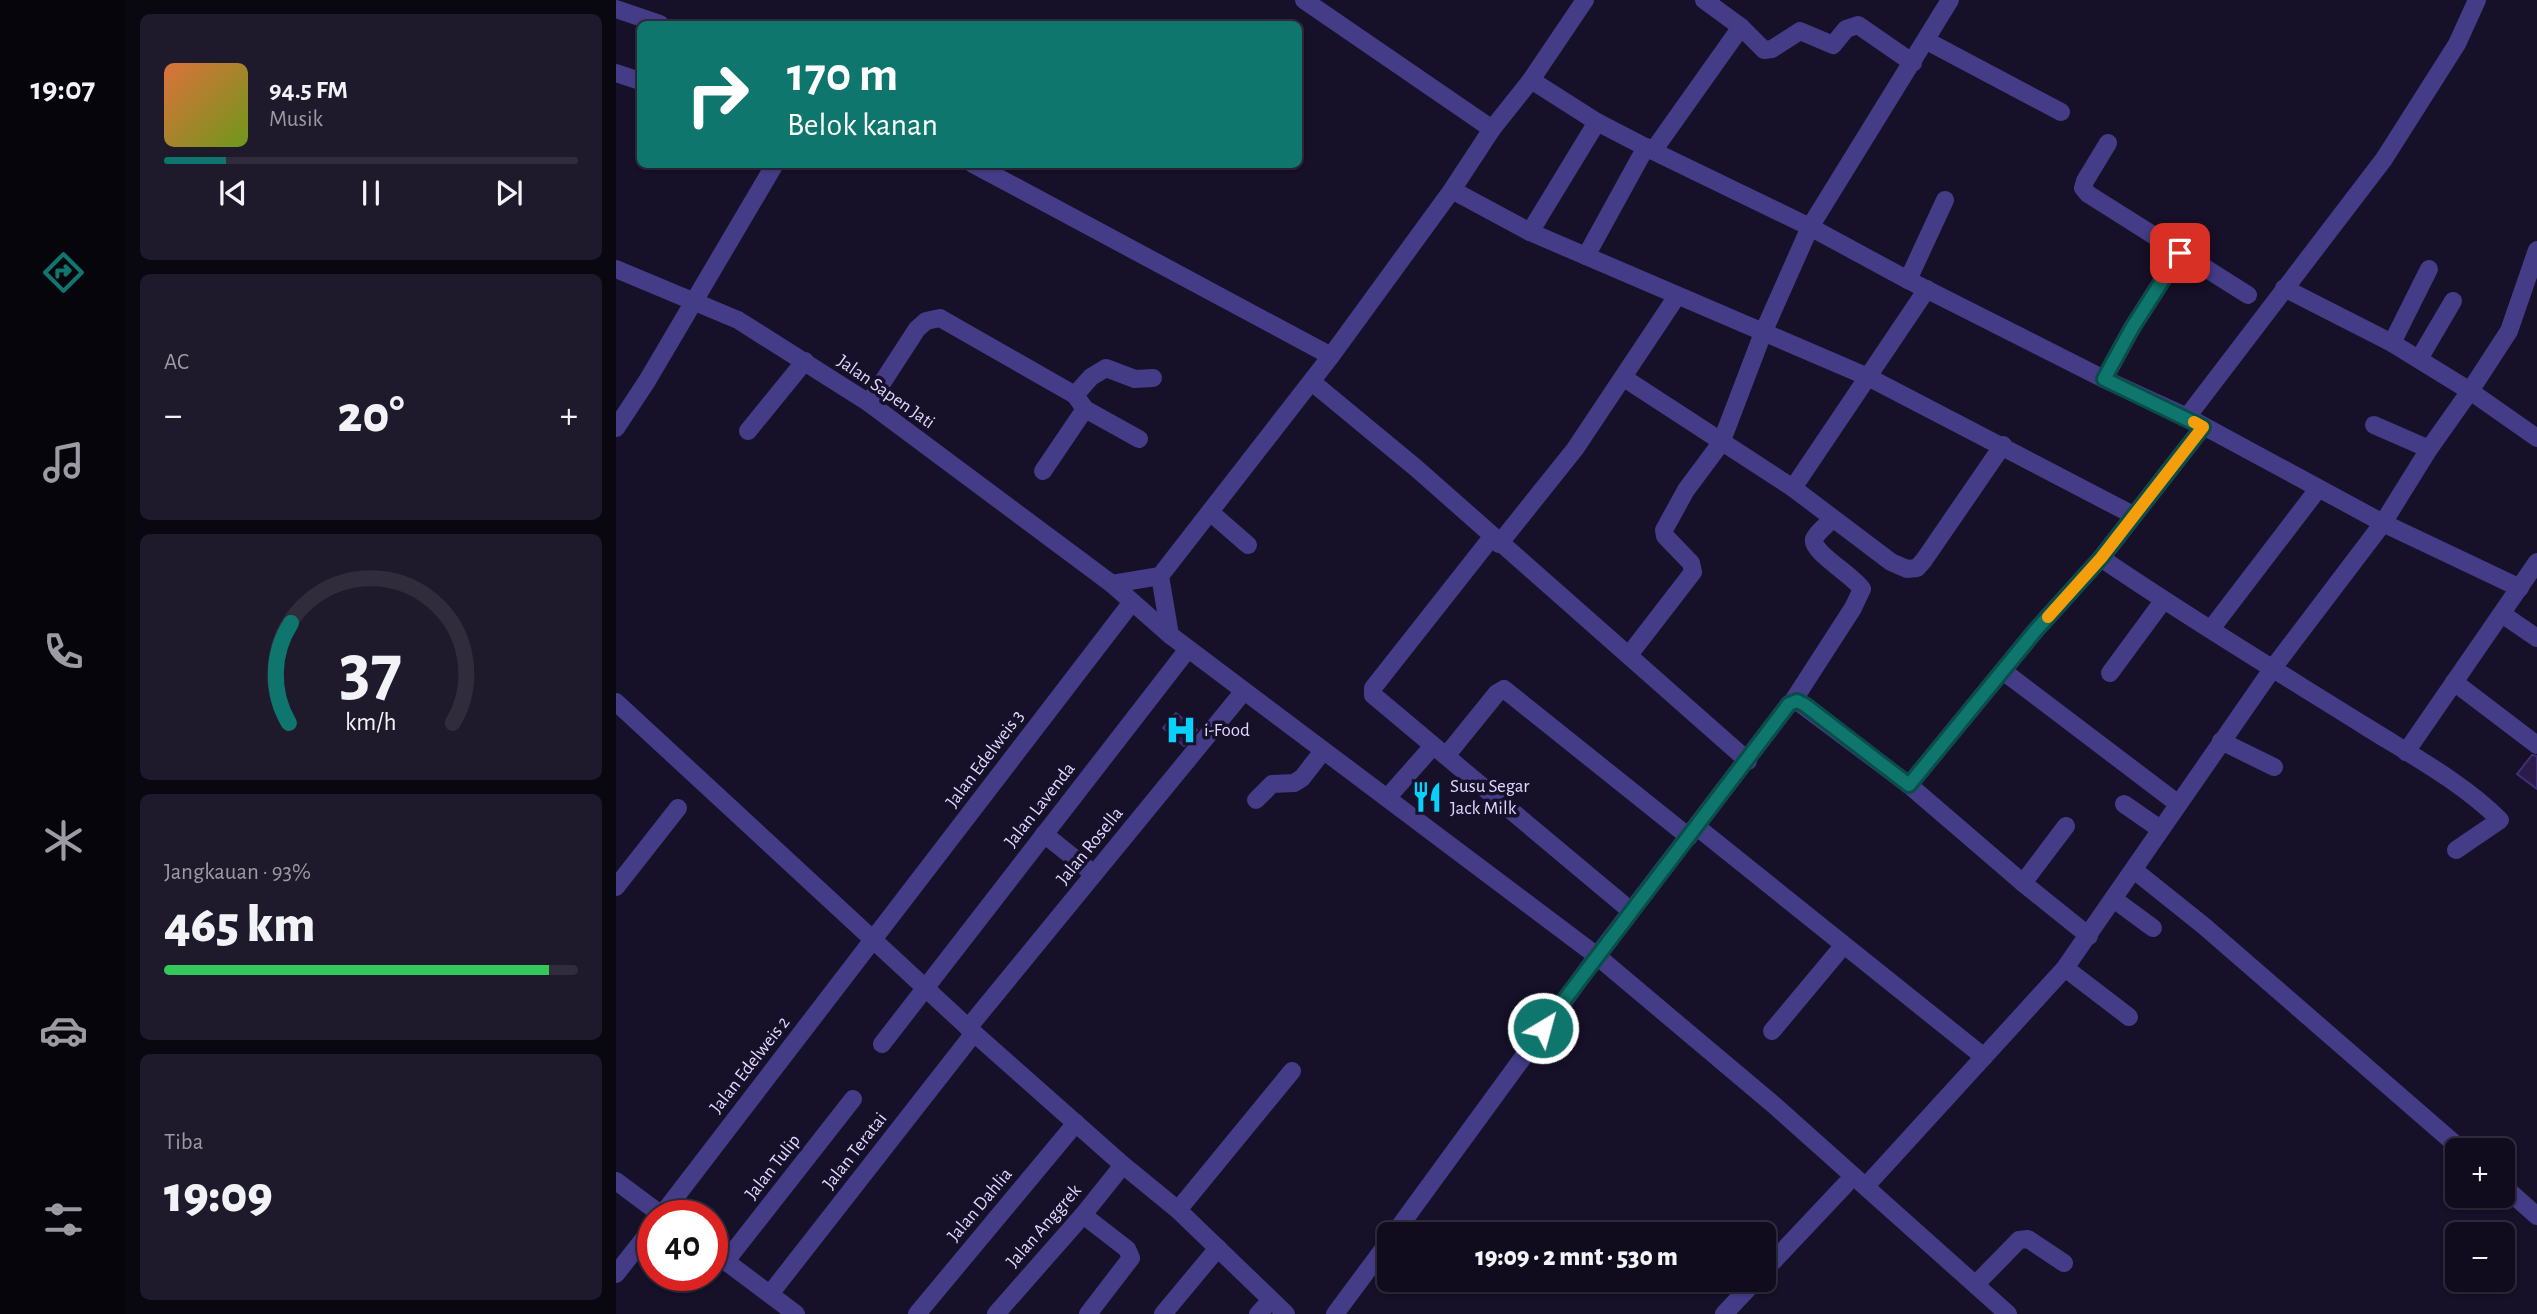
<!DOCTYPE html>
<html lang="id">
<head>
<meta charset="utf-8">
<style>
  body { margin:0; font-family:"Alegreya Sans",sans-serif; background:#1e1a2b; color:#f1f3f6; height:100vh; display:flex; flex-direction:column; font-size:26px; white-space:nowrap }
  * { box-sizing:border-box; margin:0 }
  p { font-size:23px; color:#9c9ba4 }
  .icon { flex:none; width:38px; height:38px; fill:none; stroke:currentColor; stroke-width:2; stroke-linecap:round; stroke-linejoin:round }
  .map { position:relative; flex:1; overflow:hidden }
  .details { display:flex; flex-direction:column; gap:14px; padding:14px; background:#090710; width:490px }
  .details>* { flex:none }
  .banner { position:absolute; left:21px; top:21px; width:665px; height:147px; border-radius:10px; box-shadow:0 2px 5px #0004,0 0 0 2px #302c3c; background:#0f766e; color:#fff; overflow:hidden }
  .buttons { position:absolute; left:1829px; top:1138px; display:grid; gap:14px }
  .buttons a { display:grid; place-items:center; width:70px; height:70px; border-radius:10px; background:#100c1e; box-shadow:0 2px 5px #0004,0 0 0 2px #302c3c; font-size:35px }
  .speed { position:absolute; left:21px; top:1200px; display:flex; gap:14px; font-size:35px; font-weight:700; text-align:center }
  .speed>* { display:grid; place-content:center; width:91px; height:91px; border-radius:50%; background:#100c1e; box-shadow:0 2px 5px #0004,0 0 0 2px #302c3c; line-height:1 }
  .speed .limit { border:10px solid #d22; background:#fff; color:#111 }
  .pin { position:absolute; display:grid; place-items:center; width:60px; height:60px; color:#fff; margin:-30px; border-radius:14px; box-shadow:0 4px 10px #0006 }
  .me { position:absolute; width:77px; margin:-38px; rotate:37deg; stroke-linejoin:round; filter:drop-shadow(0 0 5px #0008) }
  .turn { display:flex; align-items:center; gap:24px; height:147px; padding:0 35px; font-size:32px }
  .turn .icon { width:91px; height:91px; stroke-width:2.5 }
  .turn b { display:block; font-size:49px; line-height:60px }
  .big { font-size:52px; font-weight:800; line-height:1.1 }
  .details .widget { flex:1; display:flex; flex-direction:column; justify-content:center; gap:10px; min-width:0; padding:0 24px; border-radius:10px; background:#1e1a2b }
  .details .dial { align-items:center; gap:0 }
  .dial svg { height:182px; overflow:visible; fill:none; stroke:#302c3c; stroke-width:7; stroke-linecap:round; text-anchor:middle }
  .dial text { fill:#f1f3f6; stroke:none }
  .song { display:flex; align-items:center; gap:21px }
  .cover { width:84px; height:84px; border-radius:10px; background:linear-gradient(135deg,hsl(20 70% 55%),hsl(80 70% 35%)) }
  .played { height:7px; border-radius:4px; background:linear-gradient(90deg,#0f766e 15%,#302c3c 15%) }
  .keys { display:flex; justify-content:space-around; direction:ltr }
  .heat { display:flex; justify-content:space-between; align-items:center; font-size:38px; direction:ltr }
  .charge { height:10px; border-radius:5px; background:linear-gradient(90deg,#34c759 93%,#302c3c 0) }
  .trip { position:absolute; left:761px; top:1222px; width:399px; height:70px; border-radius:10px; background:#100c1e; box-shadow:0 2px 5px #0004,0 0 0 2px #302c3c; font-weight:800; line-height:70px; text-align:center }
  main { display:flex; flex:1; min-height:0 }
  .dock { display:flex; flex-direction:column; width:126px; justify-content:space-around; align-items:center; background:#06050c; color:#9c9ba4 }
  .dock .icon { width:49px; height:49px }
  .dock .current { color:#0f766e }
  .dock b { font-size:32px; color:#f1f3f6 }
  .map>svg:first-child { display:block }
</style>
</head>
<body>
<main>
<nav class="dock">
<b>19:07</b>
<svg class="icon current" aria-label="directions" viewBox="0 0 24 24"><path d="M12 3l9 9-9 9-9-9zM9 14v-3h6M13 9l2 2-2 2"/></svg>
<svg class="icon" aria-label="music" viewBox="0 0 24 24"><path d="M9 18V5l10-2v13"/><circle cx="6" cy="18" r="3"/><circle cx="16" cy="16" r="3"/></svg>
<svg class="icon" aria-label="phone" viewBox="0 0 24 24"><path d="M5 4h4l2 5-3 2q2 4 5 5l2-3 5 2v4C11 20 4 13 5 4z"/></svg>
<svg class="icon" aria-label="climate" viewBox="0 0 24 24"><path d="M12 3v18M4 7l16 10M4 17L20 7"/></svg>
<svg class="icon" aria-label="car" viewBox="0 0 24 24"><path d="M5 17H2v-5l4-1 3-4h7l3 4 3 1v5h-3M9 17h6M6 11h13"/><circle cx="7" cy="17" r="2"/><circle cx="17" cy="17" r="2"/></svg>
<svg class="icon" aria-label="filters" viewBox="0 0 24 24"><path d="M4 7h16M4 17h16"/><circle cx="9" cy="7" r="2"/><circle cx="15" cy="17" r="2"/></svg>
</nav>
<section class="details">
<div class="widget">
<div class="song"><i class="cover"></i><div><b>94.5 FM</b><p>Musik</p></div></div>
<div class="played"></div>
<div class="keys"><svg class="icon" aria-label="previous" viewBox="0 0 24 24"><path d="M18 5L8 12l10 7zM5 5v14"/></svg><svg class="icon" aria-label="pause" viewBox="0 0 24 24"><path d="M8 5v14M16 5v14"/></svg><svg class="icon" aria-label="next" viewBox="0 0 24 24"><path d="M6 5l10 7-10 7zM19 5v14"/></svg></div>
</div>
<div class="widget"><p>AC</p>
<div class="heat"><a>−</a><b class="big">20°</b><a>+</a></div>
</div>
<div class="widget dial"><svg viewBox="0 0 100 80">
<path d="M14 69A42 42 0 1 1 86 69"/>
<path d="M14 69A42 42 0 0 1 15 25" stroke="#0f766e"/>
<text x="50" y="56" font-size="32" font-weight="700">37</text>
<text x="50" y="72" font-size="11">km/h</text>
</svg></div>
<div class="widget"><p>Jangkauan · 93%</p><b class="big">465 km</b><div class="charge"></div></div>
<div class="widget"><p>Tiba</p><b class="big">19:09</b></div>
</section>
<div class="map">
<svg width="1921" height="1314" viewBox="0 0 1921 1314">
  <rect width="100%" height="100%" fill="#161028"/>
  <!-- building -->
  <g fill="#291c49" stroke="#422f75" stroke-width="2">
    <polygon points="560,713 581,730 568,746 547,728"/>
    <polygon points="1916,755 1921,756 1921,789 1901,774"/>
  </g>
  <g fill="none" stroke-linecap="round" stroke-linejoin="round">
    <!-- minor -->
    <g stroke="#443c87" stroke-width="18">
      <polyline points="688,0 876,129"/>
      <polyline points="1088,0 1125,27 1148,50 1156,49 1184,31 1217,45 1230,29 1242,25 1297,63"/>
      <polyline points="0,9 44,24"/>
      <polyline points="1311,41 1445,112"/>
      <polyline points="0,73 24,81"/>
      <polyline points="915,80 981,122 1037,151 1194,227 1292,280 1488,379 1571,417 1767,523 1904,588"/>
      <polyline points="1492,143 1469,181 1467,188 1472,194 1632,295"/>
      <polyline points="1037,151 1125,27"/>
      <polyline points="357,164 715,356"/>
      <polyline points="836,190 914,232 1252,377 1517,515"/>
      <polyline points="914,232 981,122"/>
      <polyline points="970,256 1030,147"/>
      <polyline points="0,269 122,320 253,403 496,584 554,635 981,956 778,1234"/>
      <polyline points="1292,280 1329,200"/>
      <polyline points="1668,288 1776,343 1854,391 1921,438"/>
      <polyline points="1776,343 1813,269"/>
      <polyline points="1803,359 1837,301"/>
      <polyline points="1008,378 1177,488 1275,562 1291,569 1301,568 1308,560 1387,445"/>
      <polyline points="1488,379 1516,328 1564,253"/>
      <polyline points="696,382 800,468 1132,761"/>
      <polyline points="459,395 475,377 490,368 519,379 537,378"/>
      <polyline points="253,403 301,329 310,321 324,318 459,395 469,409 523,439"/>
      <polyline points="1571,417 1768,159 1841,44 1861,0"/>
      <polyline points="1758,425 1813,449"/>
      <polyline points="0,428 31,381 159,164"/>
      <polyline points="132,431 189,361"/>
      <polyline points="427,471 469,409"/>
      <polyline points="1177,488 1311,289"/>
      <polyline points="594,512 632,545"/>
      <polyline points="876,537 757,688 757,695 1015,911"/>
      <polyline points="883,544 959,449 1061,296"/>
      <path d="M1485,558C1571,617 1661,671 1749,726C1795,755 1846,782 1884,820L1840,850"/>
      <polyline points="544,576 554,635"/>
      <polyline points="496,584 544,576 715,356 836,190 876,129 915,80 969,0"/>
      <polyline points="1886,614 1921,638"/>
      <polyline points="1595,629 1702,489"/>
      <polyline points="1013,655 1077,572 1075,563 1049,536 1048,530 1070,490 1105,443 1147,333 1194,227 1334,0"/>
      <polyline points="1387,671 1561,803"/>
      <polyline points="1494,673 1547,601"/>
      <polyline points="1838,682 1921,745"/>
      <path d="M1177,701L1237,608L1246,589C1238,576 1194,551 1198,539C1201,532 1211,525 1216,519"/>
      <polyline points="0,702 358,1033 507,1165 562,1210 670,1314"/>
      <polyline points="1605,741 1658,767"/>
      <polyline points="1790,752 1921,562"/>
      <polyline points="830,756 881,693 888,689 1073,837"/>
      <polyline points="1293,785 1420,630 1485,558 1587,427"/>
      <polyline points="771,798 817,746"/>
      <polyline points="640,800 656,784 678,783 686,778 707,751"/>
      <polyline points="1508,804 1544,829"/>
      <polyline points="1081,827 1368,1057"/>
      <polyline points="428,834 478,874"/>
      <polyline points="1518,870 1588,926 1846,1150"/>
      <polyline points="1407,883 1450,826"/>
      <polyline points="0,887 62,808"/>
      <polyline points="1499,900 1537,928"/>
      <polyline points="1449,968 1513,1017"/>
      <polyline points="352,1028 628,691"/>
      <polyline points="1156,1031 1227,946"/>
      <polyline points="266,1044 572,649"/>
      <polyline points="0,1181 47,1216"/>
      <polyline points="1886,1185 1921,1216"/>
      <polyline points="1250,1186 1449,968 1657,668 1767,523 1813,449 1854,391 1893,331 1921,250"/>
      <polyline points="562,1210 676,1071"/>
      <polyline points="467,1215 511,1249 515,1258 472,1314"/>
      <polyline points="45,1216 516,602"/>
      <polyline points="96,1251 180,1314"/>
      <polyline points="110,1261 237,1099"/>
      <polyline points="1148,1271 1230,1184"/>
      <polyline points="0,1274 37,1227"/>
      <polyline points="1360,1284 1403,1240 1412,1239 1448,1263"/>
      <polyline points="154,1294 358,1033"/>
      <polyline points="301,1314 460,1123"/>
      <polyline points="380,1314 467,1215 507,1165"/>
      <polyline points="547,1314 602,1248"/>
      <polyline points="642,1314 655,1300"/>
      <polyline points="719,1314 774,1240"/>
      <polyline points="1108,1314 1141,1279"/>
      <polyline points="1392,1314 1158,1105 981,956 1173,704 1181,701 1293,785 1407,883 1473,936"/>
    </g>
  </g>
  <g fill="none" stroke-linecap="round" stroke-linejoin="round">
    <defs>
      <polyline id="route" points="927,1028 1173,704 1181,701 1189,705 1293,785 1420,630 1485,558 1587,427 1488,379 1516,328 1564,253"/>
    </defs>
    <!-- route casing -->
    <use href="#route" stroke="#0a4d48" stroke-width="18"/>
    <!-- route -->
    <use href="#route" stroke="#0f766e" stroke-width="12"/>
    <!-- slow -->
    <polyline stroke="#f59e0b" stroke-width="12" points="1432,617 1485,558 1587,427 1578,422"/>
  </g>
  <!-- icons -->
  <defs>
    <symbol id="hospital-bare" viewBox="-9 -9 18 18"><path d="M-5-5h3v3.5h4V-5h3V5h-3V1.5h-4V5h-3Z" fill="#06d2fd" stroke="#161028" stroke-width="2.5" paint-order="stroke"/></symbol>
    <symbol id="restaurant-bare" viewBox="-9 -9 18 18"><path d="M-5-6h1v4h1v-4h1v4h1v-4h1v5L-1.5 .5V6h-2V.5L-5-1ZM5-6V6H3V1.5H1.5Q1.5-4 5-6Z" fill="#06d2fd" stroke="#161028" stroke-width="2.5" paint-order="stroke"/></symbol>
  </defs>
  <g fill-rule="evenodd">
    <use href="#hospital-bare" x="543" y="708" width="44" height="44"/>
    <use href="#restaurant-bare" x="789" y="775" width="44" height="44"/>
  </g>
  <g text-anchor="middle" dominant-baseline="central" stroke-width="7" stroke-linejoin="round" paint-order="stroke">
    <!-- street labels -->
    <g font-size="19" fill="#dfd8ff" stroke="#161028">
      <text transform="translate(270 392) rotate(35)">Jalan Sapen Jati</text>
      <text transform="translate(369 759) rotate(-53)">Jalan Edelweis 3</text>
      <text transform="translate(424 805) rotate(-52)">Jalan Lavenda</text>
      <text transform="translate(474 846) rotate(-51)">Jalan Rosella</text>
      <text transform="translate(134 1065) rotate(-52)">Jalan Edelweis 2</text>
      <text transform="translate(239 1151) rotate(-52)">Jalan Teratai</text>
      <text transform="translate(157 1167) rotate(-52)">Jalan Tulip</text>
      <text transform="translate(364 1205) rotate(-50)">Jalan Dahlia</text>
      <text transform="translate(428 1226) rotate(-49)">Jalan Anggrek</text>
    </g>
    <!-- poi labels -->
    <g font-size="19" fill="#dfd8ff" stroke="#161028" text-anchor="start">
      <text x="588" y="730">i-Food</text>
      <text x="834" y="786">Susu Segar<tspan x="834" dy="22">Jack Milk</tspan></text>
    </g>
  </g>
</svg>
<div class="buttons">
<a>+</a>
<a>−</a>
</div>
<div class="speed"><div class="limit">40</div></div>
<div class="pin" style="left:1564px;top:253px;background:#d93025"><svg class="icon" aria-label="arrive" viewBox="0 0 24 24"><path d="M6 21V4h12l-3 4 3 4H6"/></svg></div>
<svg class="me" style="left:927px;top:1028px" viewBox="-20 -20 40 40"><circle r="17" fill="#0f766e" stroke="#fff" stroke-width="3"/><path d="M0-11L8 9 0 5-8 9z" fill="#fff"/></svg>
<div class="trip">19:09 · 2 mnt · 530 m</div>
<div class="banner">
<div class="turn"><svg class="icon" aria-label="right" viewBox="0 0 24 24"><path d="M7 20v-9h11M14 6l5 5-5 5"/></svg><div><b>170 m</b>Belok kanan</div></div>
</div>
</div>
</main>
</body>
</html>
